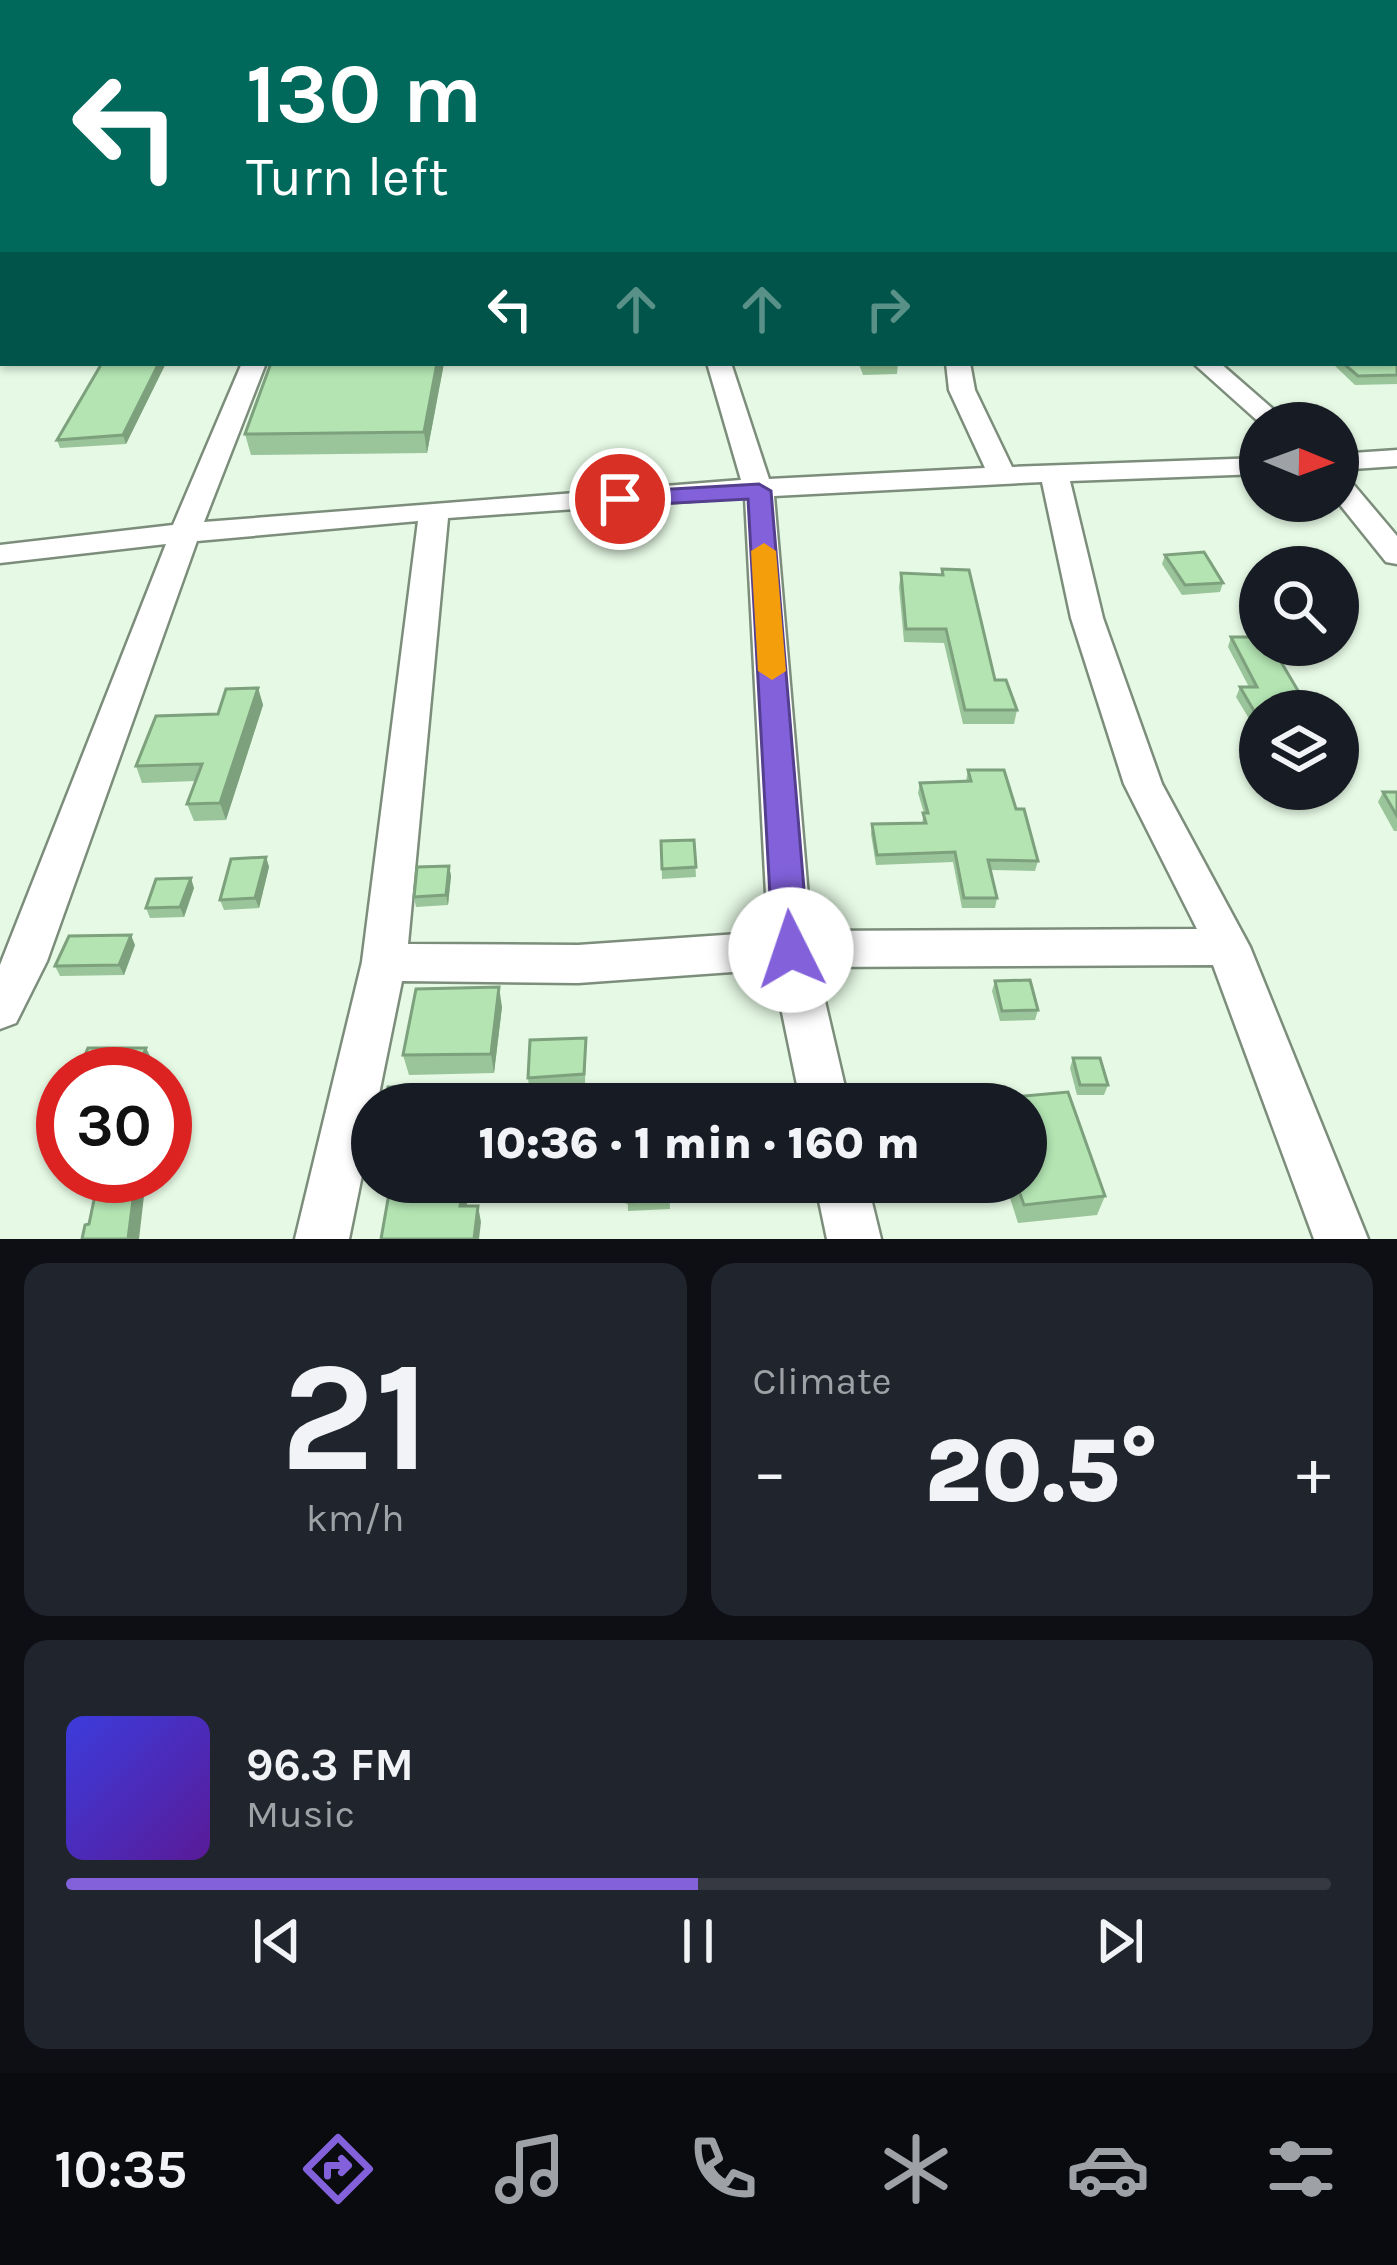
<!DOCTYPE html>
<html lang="en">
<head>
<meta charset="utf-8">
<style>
  body { margin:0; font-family:Karla,sans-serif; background:#20242c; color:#f1f3f6; height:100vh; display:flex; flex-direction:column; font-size:45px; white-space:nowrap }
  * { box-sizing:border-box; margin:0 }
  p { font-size:39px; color:#9ea1a6 }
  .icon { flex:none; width:66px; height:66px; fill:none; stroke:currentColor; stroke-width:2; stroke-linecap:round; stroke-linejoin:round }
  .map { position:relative; height:1239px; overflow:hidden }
  .side { display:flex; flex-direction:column; gap:24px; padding:24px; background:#0d0f14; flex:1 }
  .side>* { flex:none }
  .hud { position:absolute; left:0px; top:0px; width:1398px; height:366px; box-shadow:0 3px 9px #0004; background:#00695c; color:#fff; overflow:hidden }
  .needle { width:78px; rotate:91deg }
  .controls { position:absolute; left:1239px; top:402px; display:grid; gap:24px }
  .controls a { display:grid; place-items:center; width:120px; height:120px; border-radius:50%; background:#171b24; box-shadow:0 3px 9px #0004; font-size:60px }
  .speed { position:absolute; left:36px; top:1047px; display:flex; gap:24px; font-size:60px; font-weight:700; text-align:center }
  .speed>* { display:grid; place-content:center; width:156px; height:156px; border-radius:50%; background:#171b24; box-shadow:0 3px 9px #0004; line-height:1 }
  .speed .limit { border:18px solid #d22; background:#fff; color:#111 }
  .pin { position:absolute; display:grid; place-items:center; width:102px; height:102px; color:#fff; margin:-51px; border:6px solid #fff; border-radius:50%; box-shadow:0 3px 12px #0007 }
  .me { position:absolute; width:132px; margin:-66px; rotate:356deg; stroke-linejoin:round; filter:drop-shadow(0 0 9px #0008) }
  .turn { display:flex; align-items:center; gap:42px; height:252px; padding:0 48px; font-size:54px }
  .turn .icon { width:156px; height:156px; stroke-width:2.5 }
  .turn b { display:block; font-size:84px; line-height:102px }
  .lanes { display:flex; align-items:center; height:114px; padding:0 48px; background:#0003; justify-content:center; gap:60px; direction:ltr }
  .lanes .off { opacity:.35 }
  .big { font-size:90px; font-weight:800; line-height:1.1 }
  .side .widget { flex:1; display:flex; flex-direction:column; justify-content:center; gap:18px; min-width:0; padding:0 42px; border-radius:24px; background:#20242c }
  .side .dial { align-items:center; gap:0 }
  .dial b { font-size:156px; line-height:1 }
  .song { display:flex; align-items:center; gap:36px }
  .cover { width:144px; height:144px; border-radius:18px; background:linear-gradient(135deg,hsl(240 70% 55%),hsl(270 70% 35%)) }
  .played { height:12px; border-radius:6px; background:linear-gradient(90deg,#8261db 50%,#363941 50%) }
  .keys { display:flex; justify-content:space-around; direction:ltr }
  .heat { display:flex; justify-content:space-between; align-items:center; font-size:66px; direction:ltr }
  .side .tiles { flex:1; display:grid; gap:24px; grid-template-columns:1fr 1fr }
  .widget:last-child { grid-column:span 2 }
  .trip { position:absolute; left:351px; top:1083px; width:696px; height:120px; border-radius:60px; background:#171b24; box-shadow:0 3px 9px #0004; font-weight:800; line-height:120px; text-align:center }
  .tabs { display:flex; height:192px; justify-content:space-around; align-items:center; background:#090b0e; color:#9ea1a6 }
  .tabs .icon { width:84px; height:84px }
  .tabs .current { color:#8261db }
  .tabs b { font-size:54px; color:#f1f3f6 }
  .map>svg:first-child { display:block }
</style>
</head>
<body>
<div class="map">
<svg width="1397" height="1239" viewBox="0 0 1397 1239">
  <rect width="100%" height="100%" fill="#e5f9e4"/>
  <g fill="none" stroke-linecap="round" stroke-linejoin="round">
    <defs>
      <g id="street">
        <rect x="418" y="0" width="12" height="3"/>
        <polygon points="644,0 656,0 657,3 645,3"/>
        <polygon points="1033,0 1045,0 1047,3 1035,3"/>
        <polygon points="1266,0 1282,0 1284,3 1268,3"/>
        <rect x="1395" y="18" width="2" height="8"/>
        <rect x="1395" y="137" width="2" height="11"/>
        <polygon points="0,145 3,145 0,158"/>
        <polygon points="1395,288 1397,289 1397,303 1395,302"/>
        <path d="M242,363H266L204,522L741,480L707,363H731L769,479L985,468L949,390L946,363H970L975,390L1012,467L1260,458V474L1070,481L1103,618L1162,784L1250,947L1368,1239H1314L1213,965L817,967L849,1104H801L773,969L578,983L402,981L377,1104H372V1126L349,1239H295L362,962L418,521L197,541L47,961L16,1023L0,1029V965L166,544L0,563V545L173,525ZM1042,482L1071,618L1124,784L1197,929L811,931L774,496ZM745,497L768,932L578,945L408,944L448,518Z"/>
        <polygon points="1193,363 1220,363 1289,423 1260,423"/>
        <polygon points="1397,450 1397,466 1338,470 1338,454"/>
        <polygon points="1338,475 1348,478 1397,536 1397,564 1386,562 1337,501"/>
        <polygon points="815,1182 867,1182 881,1239 827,1239"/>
      </g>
    </defs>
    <!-- street casing -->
    <use href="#street" stroke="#7c8e7b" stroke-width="5"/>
    <!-- street -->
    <use href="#street" fill="#fff" fill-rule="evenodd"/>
  </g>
  <!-- wall -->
  <g fill="#9ac499">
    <polygon points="1397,361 1397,384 1355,385 1332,363 1395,363"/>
    <polygon points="97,363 166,363 126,444 60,448 57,440 99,368"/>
    <polygon points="444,363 427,453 251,455 245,434"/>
    <polygon points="754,363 898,363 897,374 863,375 859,364"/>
    <polygon points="1165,555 1223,583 1220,592 1182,595 1162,564"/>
    <polygon points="942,569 995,680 1017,710 1014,724 963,724 944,643 904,642 899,587 901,573 941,575"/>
    <polygon points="1231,637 1260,637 1260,737 1236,697 1240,687 1249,687 1228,647"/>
    <polygon points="258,688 263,705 226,820 194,821 187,804 196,781 142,783 136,766"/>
    <polygon points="968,770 1016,809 1038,861 1035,871 991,870 997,898 995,908 962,908 953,862 876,865 871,834 872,824 922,823 924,813 918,793 920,783 966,781"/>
    <polygon points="1383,792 1397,792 1397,831 1394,831 1378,802"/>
    <polygon points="694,840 696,877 662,879 661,841"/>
    <polygon points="266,857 269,867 259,908 224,910 220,900"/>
    <polygon points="449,866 451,876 448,905 416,907 414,897"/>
    <polygon points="194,888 184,917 150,918 146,908"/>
    <polygon points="135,945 124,975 60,976 55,966"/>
    <polygon points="995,981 1038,1010 1035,1020 1000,1021 992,991"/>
    <polygon points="502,1007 494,1073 409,1075 403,1055"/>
    <polygon points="586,1038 585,1084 529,1088 528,1078"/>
    <polygon points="1073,1058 1108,1085 1104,1095 1077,1095 1070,1068"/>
    <polygon points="1068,1092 1105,1196 1097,1215 1018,1223 1010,1198 985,1201 979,1182 1026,1182 1026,1104 980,1104 981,1100"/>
    <polygon points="99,1176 158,1176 157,1185 145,1187 89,1224"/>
    <polygon points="627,1182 669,1182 670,1209 628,1211"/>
  </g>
  <!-- shaded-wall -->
  <g fill="#7da07d">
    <polygon points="159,363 166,363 126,444 123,435"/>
    <polygon points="437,363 444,363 427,453 424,432"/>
    <polygon points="258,688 263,705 226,820 220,803"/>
    <polygon points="266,857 269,867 259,908 255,898"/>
    <polygon points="449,866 451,876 448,905 446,895"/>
    <polygon points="191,878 194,888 184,917 180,907"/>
    <polygon points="131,935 135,945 124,975 119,965"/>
    <polygon points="499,987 502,1007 494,1073 491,1054"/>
    <polygon points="146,1048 151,1058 145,1074 136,1074"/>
    <polygon points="165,1090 171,1102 165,1137"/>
    <polygon points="136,1176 139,1176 145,1187 139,1239 128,1239"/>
    <polygon points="464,1182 469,1182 470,1185 464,1222 460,1206"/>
    <polygon points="478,1206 481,1222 479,1239 474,1239"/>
  </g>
  <!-- building -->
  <g fill="#b3e4b2" stroke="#7da07d" stroke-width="3">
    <polygon points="111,0 206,0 203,3 107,3"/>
    <polygon points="339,0 414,0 414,1 412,3 336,3"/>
    <polygon points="466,0 494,0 493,3 464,3"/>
    <polygon points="701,0 798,0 799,3 701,3"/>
    <polygon points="833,0 1006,0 1008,3 835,3"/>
    <polygon points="1103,0 1268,0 1270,2 1397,0 1397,9 1395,9 1395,3 1106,3"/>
    <rect x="0" y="21" width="3" height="36"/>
    <rect x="1395" y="23" width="2" height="103"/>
    <polygon points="1395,178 1397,180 1397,262 1395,261"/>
    <polygon points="1395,359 1397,361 1397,375 1358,376 1343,363 1395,363"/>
    <polygon points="102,363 159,363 123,435 57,440"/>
    <polygon points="271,363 437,363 424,432 245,434"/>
    <polygon points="1204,552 1223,583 1185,585 1165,555"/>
    <polygon points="942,569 969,570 995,680 1006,680 1017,710 965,710 946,629 906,629 901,573 943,575"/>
    <polygon points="1231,637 1260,637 1260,645 1271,645 1310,711 1260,711 1260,721 1240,687 1257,687"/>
    <polygon points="258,688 220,803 187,804 202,764 136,766 156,716 218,714 226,689"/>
    <polygon points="968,770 1004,770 1016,809 1024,809 1038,861 988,860 997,898 964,898 955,852 877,855 872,824 926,823 923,813 928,813 920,783 971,781"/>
    <polygon points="1383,792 1397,792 1397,816"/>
    <polygon points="694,840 696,867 662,869 661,841"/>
    <polygon points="266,857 255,898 220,900 231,859"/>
    <polygon points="449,866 446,895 414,897 417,867"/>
    <polygon points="191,878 180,907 146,908 156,879"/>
    <polygon points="131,935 119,965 55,966 69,936"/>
    <polygon points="1030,980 1038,1010 1002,1011 995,981"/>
    <polygon points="499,987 491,1054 403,1055 416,989"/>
    <polygon points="586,1038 584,1074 528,1078 530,1040"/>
    <polygon points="88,1048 146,1048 136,1074 77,1074"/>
    <polygon points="1073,1058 1100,1058 1108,1085 1080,1085"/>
    <polygon points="388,1087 415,1087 412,1104 385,1104"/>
    <polygon points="1068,1092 1105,1196 1024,1205 1016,1182 1026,1182 1026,1104 983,1104 981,1100"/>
    <polygon points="99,1176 136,1176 128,1239 82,1239 85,1225 89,1224"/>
    <polygon points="391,1182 464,1182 460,1206 478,1206 474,1239 381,1239"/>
    <polygon points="627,1182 669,1182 670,1200 627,1202"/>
  </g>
  <!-- route -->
  <polygon fill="#8261db" stroke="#543f8e" stroke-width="3" points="759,484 771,491 809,950 804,960 791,965 778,960 773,950 748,499 620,506 608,499 620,492"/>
  <!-- slow -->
  <polygon fill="#f59e0b" points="764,543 776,551 786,671 772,680 758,671 751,551"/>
</svg>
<div class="controls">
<a><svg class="needle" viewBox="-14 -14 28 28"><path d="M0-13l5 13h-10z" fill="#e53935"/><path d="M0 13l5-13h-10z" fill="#9ea1a6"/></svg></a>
<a><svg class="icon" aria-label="search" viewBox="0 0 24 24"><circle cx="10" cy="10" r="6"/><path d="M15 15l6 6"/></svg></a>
<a><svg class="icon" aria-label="layers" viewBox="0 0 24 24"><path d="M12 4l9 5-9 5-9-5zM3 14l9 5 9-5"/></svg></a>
</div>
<div class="speed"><div class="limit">30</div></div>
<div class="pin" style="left:620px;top:499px;background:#d93025"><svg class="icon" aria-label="arrive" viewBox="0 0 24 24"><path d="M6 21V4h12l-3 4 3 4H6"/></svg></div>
<svg class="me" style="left:791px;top:950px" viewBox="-20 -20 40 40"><circle r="19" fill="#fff"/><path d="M0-13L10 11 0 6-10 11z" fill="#8261db"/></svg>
<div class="trip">10:36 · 1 min · 160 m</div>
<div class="hud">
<div class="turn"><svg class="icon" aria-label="left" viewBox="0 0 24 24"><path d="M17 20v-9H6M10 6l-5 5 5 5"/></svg><div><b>130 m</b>Turn left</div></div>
<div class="lanes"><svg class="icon" aria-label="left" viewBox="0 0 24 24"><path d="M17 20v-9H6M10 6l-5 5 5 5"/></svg><svg class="icon off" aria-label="ahead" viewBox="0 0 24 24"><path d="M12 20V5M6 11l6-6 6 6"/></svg><svg class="icon off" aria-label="ahead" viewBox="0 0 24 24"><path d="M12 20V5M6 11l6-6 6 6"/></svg><svg class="icon off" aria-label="right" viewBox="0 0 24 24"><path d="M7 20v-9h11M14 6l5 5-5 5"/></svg></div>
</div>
</div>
<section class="side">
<div class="tiles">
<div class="widget dial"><b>21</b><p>km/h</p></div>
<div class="widget"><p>Climate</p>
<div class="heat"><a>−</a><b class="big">20.5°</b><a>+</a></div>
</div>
<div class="widget">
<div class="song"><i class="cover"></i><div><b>96.3 FM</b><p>Music</p></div></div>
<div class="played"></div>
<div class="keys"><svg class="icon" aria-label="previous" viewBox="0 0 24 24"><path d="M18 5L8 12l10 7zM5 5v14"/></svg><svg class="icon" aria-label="pause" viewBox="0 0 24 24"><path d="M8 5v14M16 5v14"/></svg><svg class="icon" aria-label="next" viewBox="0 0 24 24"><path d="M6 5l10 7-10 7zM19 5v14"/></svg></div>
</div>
</div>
</section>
<nav class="tabs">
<b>10:35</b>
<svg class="icon current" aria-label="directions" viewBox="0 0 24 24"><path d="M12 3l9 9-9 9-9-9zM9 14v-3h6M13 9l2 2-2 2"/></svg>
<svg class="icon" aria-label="music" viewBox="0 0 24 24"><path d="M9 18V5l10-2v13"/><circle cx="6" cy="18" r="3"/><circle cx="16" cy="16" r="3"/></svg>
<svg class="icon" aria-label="phone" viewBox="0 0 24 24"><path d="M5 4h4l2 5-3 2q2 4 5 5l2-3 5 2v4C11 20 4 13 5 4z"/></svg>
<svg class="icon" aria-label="climate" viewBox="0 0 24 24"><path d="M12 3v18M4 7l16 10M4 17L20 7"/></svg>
<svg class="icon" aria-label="car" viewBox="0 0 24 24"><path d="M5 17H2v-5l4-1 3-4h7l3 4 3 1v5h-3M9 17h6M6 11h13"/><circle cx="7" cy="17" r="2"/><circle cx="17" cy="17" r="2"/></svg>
<svg class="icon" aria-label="filters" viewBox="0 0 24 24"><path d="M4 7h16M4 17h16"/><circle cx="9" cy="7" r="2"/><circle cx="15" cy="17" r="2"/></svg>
</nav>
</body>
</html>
